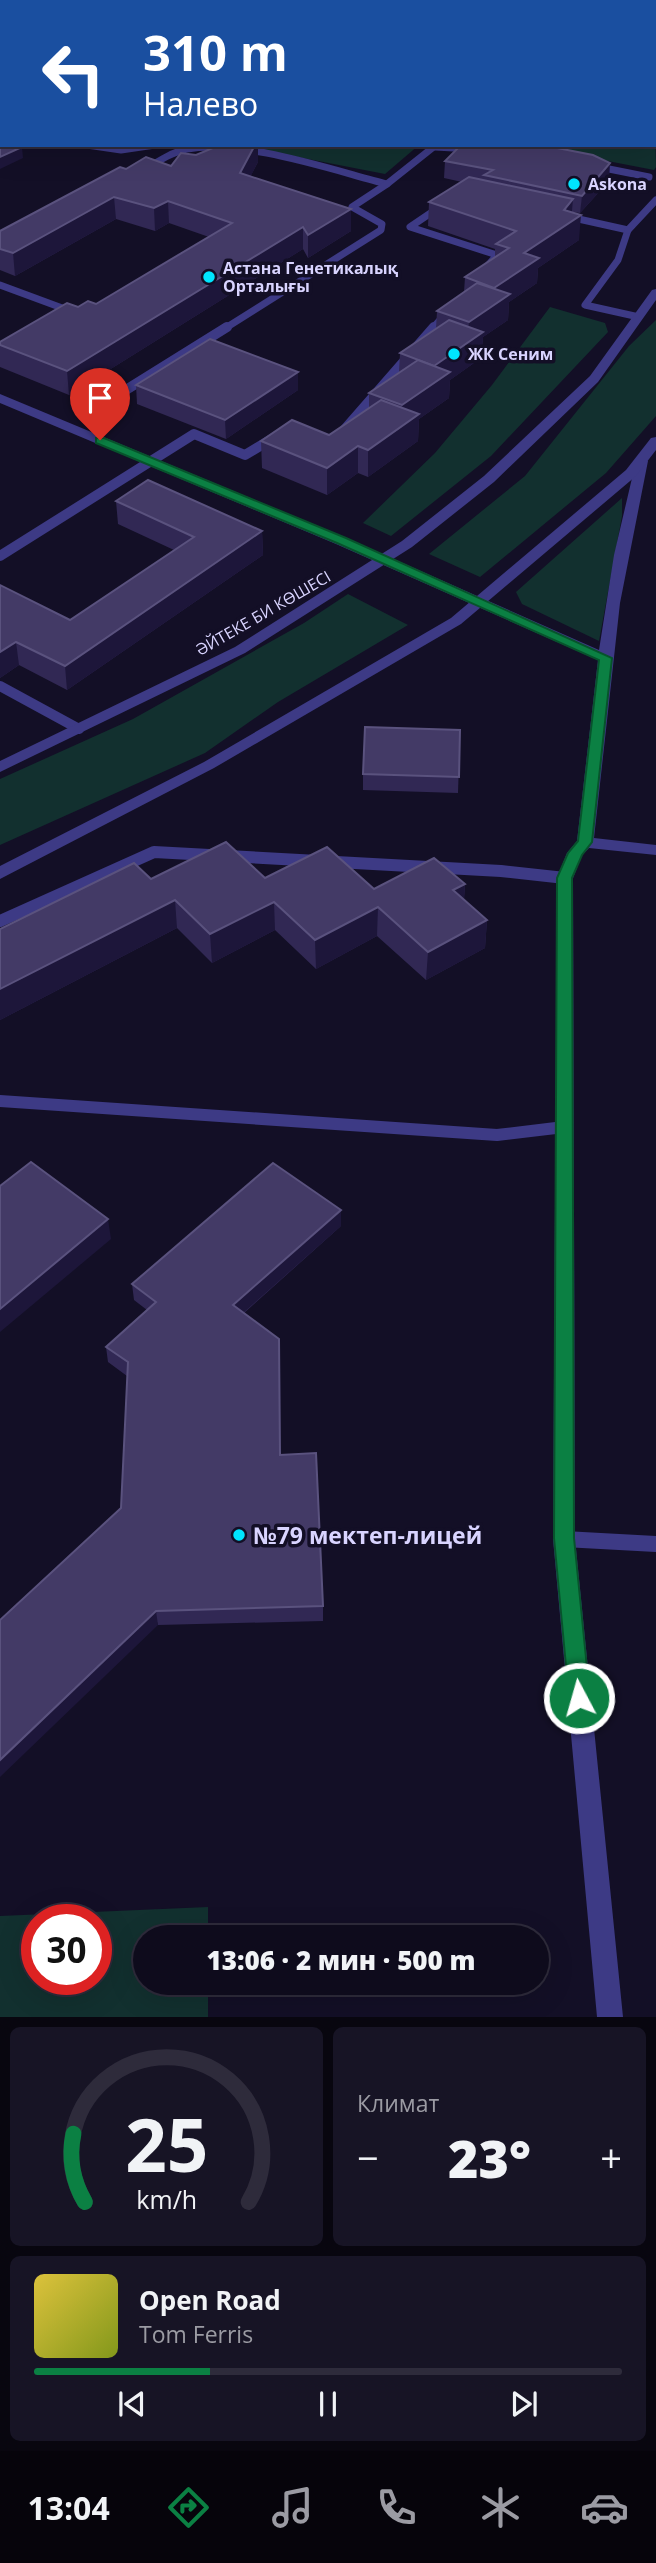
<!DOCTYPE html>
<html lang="ru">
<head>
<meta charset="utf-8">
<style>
  body { margin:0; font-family:"Open Sans",sans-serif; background:#171425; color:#f1f3f6; height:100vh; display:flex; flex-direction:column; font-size:26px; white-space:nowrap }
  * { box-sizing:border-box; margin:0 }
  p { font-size:23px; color:#9b9ba3 }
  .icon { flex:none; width:38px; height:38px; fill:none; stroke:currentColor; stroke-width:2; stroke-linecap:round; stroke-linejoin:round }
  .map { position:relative; height:2017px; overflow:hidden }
  .panel { display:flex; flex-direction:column; gap:10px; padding:10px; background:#08060f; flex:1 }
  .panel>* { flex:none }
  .guide { position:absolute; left:0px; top:0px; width:656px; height:147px; box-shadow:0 7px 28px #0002,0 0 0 2px #2e2b3b; background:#1a4fa0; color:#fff; overflow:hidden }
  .speed { position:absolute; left:21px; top:1904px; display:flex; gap:14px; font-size:35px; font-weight:700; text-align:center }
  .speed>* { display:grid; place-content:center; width:91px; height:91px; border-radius:50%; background:#0e0b1c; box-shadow:0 7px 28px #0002,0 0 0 2px #2e2b3b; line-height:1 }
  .speed .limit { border:10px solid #d22; background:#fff; color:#111 }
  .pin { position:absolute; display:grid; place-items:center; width:60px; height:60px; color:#fff; margin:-72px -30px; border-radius:50% 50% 50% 0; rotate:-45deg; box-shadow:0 0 7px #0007 }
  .pin .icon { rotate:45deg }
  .me { position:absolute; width:77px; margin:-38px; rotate:354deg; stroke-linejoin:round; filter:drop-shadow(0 0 5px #0008) }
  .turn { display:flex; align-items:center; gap:24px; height:147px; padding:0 28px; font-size:32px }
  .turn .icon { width:91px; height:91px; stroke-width:2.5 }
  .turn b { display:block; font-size:49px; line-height:60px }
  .big { font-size:52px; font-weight:800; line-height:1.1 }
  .panel .tile { flex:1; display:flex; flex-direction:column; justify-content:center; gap:10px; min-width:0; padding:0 24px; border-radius:10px; background:#171425 }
  .panel .dial { align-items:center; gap:0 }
  .dial svg { height:182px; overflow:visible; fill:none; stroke:#2e2b3b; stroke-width:7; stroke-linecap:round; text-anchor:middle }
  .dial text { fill:#f1f3f6; stroke:none }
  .song { display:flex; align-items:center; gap:21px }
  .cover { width:84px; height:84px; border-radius:10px; background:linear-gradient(135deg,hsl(50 70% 55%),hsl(70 70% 35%)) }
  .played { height:7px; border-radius:4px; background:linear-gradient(90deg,#0b8043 30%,#2e2b3b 30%) }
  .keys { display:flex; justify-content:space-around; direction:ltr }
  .heat { display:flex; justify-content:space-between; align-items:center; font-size:38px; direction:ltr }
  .panel .tiles { flex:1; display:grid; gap:10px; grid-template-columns:1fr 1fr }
  .tile:last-child { grid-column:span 2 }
  .trip { position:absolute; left:133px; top:1925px; width:416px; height:70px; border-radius:35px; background:#0e0b1c; box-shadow:0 7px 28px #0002,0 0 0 2px #2e2b3b; font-weight:800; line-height:70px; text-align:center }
  .dock { display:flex; height:112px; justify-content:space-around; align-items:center; background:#06040b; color:#9b9ba3 }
  .dock .icon { width:49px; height:49px }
  .dock .on { color:#0b8043 }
  .dock b { font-size:32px; color:#f1f3f6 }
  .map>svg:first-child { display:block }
</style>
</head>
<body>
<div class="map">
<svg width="656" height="2017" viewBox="0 0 656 2017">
  <rect width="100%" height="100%" fill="#130f26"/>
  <!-- green -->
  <g fill="#12302f" fill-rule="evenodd">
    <polygon points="655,121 656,167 654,170 525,145 654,145"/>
    <polygon points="236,145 419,145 385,174"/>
    <polygon points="550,307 605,323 608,332 491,456 391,536 363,523 435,453 492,385"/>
    <polygon points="656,320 656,416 606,473 480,577 429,554 525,476 629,346"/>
    <polygon points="622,498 622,516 599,641 522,604 516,592"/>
    <polygon points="348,594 408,625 278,702 205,753 0,845 0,779 133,719 304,623"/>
    <path d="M208,1907V1937H145V1983H208V2017H0V1916ZM37,1920H96V1979H37Z"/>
  </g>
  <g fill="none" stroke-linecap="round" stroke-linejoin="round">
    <!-- service-far3 -->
    <g stroke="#3d3a85" stroke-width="7">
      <polyline points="407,0 412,2"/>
      <polyline points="115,2 119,0"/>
      <polyline points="274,2 276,0"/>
      <polyline points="87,145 121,150 155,145"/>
      <polyline points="435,147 472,149"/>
      <polyline points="594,166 649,177"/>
      <path d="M144,170C157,162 172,152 187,149C243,139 332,170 387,184L436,145"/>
      <polyline points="441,206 410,227 497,255 483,271"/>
      <polyline points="565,216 628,230 618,260 585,305 639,317"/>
      <polyline points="628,230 656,200"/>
      <polyline points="0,285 73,312"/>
      <polyline points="224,329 381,230 382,224 352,207 387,184"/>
      <polyline points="432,329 446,313"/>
    </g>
    <!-- service-far2 -->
    <g stroke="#3d3a85" stroke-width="10">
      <polyline points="113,398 227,327"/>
      <polyline points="345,429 434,327"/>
      <polyline points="0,556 194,434 245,455 275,437"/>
      <polyline points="0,686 79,729"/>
    </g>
    <!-- service-far1 -->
    <g stroke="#3d3a85" stroke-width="12">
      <polyline points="0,921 154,852 501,871 565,878"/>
      <polyline points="0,1101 497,1135 564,1127"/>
    </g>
    <!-- service -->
    <polyline stroke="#3d3a85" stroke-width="16" points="564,1539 656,1544"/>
    <!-- minor -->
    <g fill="#3d3a85" fill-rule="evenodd">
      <polygon points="62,0 77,0 78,2 64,2"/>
      <polygon points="0,21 2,22 2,28 0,27"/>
      <polygon points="2,66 2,72 0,73 0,67"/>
      <polygon points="0,394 346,538 599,650 614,555 636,461 642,457 648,461 620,603 594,838 656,845 656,855 589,848 582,855 573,878 575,1539 623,2017 597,2017 553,1539 557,878 567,853 577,841 598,660 336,544 0,403"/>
    </g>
    <!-- tertiary -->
    <g fill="#3d3a85" fill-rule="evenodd">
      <polygon points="656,289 656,300 598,382 494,482 412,547 245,653 0,772 0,761 235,647 402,541 484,476 590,376 652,290"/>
      <polygon points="656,437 656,450 636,476 461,624 214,768 0,879 0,866 204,762 451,618 626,470 651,438"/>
    </g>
    <!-- primary -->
    <g fill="#c25bff" fill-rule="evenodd">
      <polygon points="11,0 26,0 27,2 13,2"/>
      <polygon points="0,9 2,10 2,16 0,15"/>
      <rect x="654" y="98" width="2" height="6"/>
      <rect x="654" y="113" width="2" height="6"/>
    </g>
  </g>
  <!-- wall -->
  <g fill="#312854">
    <polygon points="443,0 521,0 517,2 448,2"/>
    <polygon points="2,70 2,115 0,115 0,71"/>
    <polygon points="220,145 258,145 258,162 250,177 351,209 351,231 308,258 303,249 69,395 0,367 0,342 78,307 96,304 209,237 169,223 155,231 116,219 15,276 0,270 0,231 126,169 171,166"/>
    <polygon points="445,161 609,181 580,213 572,212 579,240 538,268 537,283 509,302 508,320 483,337 481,358 450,380 449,398 419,419 418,441 368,477 358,473 327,495 262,468 261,441 329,435 369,408 369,393 399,372 400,353 436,329 437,311 464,292 465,277 495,258 495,249 428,226 429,202 462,182 444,178"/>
    <polygon points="136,385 298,390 226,439 137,404"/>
    <polygon points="116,501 262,531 263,555 67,690 19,665 0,678 0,585 70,620 174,550 118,524"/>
    <polygon points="460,730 458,793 363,790 363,774"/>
    <polygon points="265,878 374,889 465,884 464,900 487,920 485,948 426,980 377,936 316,969 275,930 212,963 177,928 0,1020 0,929 151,879"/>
    <polygon points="341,1226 244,1313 281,1455 323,1606 323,1621 158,1625 121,1508 127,1376 108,1362 106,1347 147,1310 134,1300 132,1284"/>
  </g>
  <!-- shaded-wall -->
  <g fill="#1d163a">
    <polygon points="492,0 521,0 517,2 492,2"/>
    <polygon points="255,145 258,145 258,162 241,195 240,173"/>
    <polygon points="22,147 23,158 0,169 0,157"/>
    <polygon points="610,163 609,181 580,213 582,196"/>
    <polygon points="114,197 116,219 15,276 13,253"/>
    <polygon points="573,199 571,222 581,215 579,240 538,268 537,283 509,302 508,320 483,337 481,358 450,380 449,398 419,419 418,441 368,477 368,450 402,427 402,405 434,366 467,342 469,322 494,288"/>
    <polygon points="168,201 169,223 155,231 154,208"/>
    <polygon points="351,209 351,231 308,258 308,235"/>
    <polygon points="303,227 303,249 69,395 67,371"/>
    <polygon points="298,372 298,390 226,439 225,420"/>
    <polygon points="358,446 358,473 327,495 327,468"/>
    <polygon points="262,531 263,555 67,690 65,666"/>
    <polygon points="16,642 19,665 0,678 0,652"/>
    <polygon points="465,884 463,912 453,890"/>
    <polygon points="175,900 177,928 0,1020 0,989"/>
    <polygon points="274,902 275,930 212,963 210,934"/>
    <polygon points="378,907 377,936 316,969 315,940"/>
    <polygon points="487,920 485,948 426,980 428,952"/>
    <polygon points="341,1210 341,1226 234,1321 233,1305"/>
    <polygon points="108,1219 111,1239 0,1332 0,1309"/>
    <polygon points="156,1611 158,1625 0,1777 0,1760"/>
  </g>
  <!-- building -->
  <g fill="#433a66" stroke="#5a527e" stroke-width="2">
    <polygon points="2,70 2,99 0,98 0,71"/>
    <polygon points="0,139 2,140 2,145 17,145 22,147 0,157"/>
    <polygon points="220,145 255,145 240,173 351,209 308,235 303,227 67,371 0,345 0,342 67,303 78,307 88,301 96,304 232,223 168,201 154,208 114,197 13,253 0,249 0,231 120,167 126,169 146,157 171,166 181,153 196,155"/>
    <polygon points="461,145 542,145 593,155 610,163 582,196 484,175 493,170 445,161"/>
    <polygon points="469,177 573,199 564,210 581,215 524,253 539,258 494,288 465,277 509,248 496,244 516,231 429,202"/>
    <polygon points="477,283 510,294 469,322 437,311"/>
    <polygon points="449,320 483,332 434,366 400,353"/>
    <polygon points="210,339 298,372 225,420 136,385"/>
    <polygon points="418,360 450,372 402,405 369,393"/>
    <polygon points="381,400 419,414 368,450 358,446 327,468 261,441 292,420 329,435"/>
    <polygon points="148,480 262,531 65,666 16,642 0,652 0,585 70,620 194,537 116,501"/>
    <polygon points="365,727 460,730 459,777 363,774"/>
    <polygon points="226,842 265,878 327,847 374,889 434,858 465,884 453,890 487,920 428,952 378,907 315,940 274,902 210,934 175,900 0,989 0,929 134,863 151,879"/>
    <polygon points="31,1162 108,1219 0,1309 0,1186"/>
    <polygon points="273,1163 341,1210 233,1305 279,1339 280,1455 316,1453 323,1606 156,1611 0,1760 0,1620 121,1508 128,1362 106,1347 156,1302 132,1284"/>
  </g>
  <!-- route -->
  <polygon fill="#0b8043" stroke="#07532c" stroke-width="2" points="96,438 104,438 346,538 612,658 592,842 582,855 572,878 574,1538 590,1698 587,1705 579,1708 572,1705 569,1698 554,1538 557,878 568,853 578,841 599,660 337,543 96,443"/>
  <!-- markers -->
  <g fill="#00e5ff" stroke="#130f26" stroke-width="2.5">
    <circle cx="574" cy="184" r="7"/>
    <circle cx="209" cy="277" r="7"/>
    <circle cx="454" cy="354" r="7"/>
    <circle cx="239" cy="1535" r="7"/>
  </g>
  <g text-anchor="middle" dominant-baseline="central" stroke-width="7" stroke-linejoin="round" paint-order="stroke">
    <!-- far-poi labels -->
    <g font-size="16" font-weight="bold" fill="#d9d4ff" stroke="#130f26" text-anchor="start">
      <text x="588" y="184">Askona</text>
      <text x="223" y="268">Астана Генетикалық<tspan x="223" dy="18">Орталығы</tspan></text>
      <text x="468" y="354">ЖК Сеним</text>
    </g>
    <!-- far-street labels -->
    <g font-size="16" fill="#d9d4ff" stroke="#130f26">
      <text transform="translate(263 613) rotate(-30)">ӘЙТЕКЕ БИ КӨШЕСІ</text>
    </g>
    <!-- near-poi labels -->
    <g font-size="23" font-weight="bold" fill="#d9d4ff" stroke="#130f26" text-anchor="start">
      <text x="253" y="1535">№79 мектеп-лицей</text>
    </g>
  </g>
</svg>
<div class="speed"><div class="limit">30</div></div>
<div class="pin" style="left:100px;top:440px;background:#d93025"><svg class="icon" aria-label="arrive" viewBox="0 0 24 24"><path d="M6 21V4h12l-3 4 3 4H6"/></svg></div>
<svg class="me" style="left:579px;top:1698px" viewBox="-20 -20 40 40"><circle r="17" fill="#0b8043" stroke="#fff" stroke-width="3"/><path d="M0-11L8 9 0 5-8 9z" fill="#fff"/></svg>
<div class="trip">13:06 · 2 мин · 500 m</div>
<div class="guide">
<div class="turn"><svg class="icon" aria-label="left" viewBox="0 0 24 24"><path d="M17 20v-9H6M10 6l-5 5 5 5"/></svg><div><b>310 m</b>Налево</div></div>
</div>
</div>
<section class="panel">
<div class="tiles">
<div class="tile dial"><svg viewBox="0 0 100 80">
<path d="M14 69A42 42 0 1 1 86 69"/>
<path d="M14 69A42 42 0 0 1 9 39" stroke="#0b8043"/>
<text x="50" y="56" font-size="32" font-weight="700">25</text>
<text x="50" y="72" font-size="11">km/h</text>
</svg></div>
<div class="tile"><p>Климат</p>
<div class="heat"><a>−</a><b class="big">23°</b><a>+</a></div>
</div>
<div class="tile">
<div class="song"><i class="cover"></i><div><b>Open Road</b><p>Tom Ferris</p></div></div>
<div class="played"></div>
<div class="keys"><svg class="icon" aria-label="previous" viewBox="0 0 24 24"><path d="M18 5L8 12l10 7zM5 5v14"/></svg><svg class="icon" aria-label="pause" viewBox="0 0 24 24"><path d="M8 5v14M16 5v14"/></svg><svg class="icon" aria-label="next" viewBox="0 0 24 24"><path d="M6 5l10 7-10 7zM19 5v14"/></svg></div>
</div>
</div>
</section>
<nav class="dock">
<b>13:04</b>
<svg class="icon on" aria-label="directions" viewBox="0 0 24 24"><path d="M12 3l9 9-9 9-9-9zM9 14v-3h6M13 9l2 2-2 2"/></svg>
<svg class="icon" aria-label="music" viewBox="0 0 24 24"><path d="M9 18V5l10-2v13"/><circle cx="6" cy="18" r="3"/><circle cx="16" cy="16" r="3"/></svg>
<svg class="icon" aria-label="phone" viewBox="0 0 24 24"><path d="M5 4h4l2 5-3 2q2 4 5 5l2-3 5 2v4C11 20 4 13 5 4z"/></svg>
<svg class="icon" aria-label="climate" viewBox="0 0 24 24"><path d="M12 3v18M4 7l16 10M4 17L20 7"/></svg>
<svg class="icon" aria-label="car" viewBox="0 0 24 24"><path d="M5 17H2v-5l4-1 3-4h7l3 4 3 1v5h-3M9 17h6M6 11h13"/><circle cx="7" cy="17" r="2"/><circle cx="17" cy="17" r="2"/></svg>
</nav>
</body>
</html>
